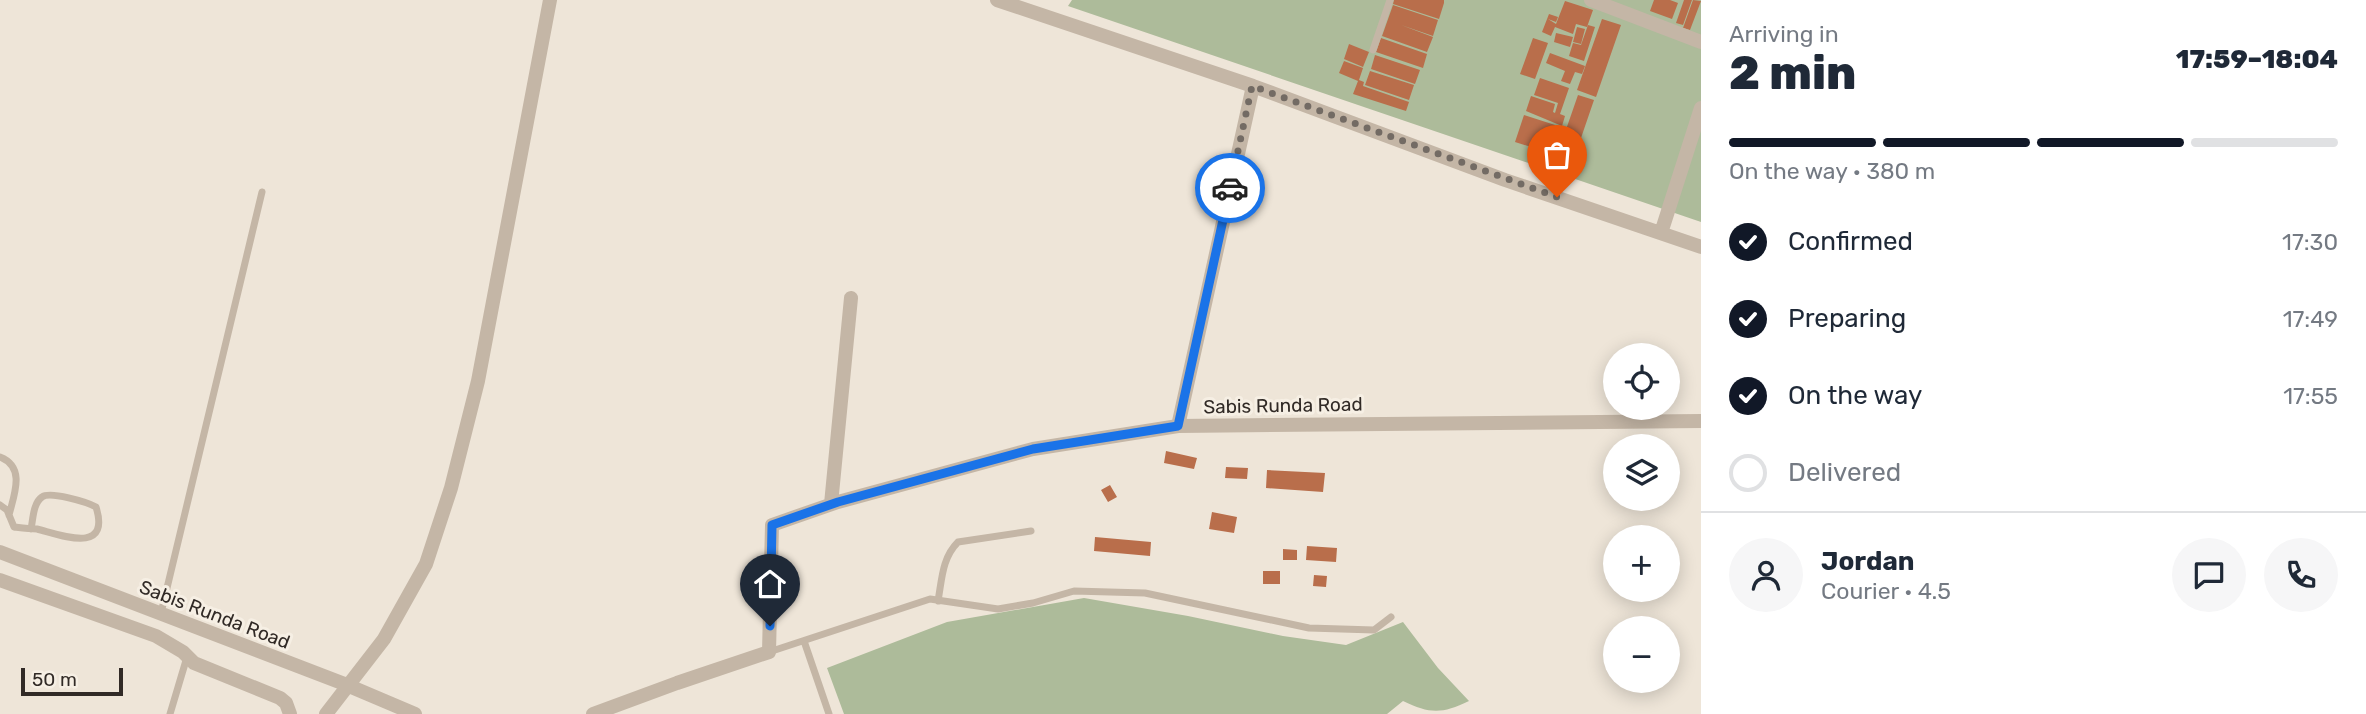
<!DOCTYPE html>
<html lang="en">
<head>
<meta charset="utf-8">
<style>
  body { margin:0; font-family:Rubik,sans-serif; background:#f6f6f7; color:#1f2937; height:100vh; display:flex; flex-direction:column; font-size:26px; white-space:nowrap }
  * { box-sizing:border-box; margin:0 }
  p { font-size:23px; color:#747a83 }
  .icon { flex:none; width:38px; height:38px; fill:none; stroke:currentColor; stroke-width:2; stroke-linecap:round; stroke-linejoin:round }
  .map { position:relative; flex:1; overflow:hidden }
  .panel { display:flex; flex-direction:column; background:#fff; width:665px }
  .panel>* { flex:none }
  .controls { position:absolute; left:1603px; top:343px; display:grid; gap:14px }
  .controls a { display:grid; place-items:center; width:77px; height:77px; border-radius:50%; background:#fff; box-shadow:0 4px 18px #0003; font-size:35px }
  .scale { position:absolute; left:21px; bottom:18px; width:102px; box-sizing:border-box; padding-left:7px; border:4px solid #312a26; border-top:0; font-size:19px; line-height:24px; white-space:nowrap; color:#312a26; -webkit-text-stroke:5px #f6efe4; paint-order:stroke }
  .pin { position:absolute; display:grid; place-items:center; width:60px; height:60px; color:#fff; margin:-72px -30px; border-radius:50% 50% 50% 0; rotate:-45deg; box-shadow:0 0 7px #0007 }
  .pin .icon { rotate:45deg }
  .courier { position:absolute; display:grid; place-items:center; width:70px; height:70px; margin:-35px; border:5px solid #1a73e8; border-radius:50%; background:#fff; color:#222; box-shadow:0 2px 9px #0007 }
  .headline em { font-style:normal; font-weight:800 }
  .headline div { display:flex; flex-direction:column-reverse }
  .headline { display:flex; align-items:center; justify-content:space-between; height:119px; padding:0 28px }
  h1 { font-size:46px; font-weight:800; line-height:52px }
  .bar { display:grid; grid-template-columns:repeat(4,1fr); gap:10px 7px; align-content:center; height:84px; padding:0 28px }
  .bar i { height:9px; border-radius:5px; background:#e0e1e3 }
  .bar .on { background:#111827 }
  .bar p { grid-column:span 4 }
  .line { display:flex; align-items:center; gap:18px; padding:0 28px; border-top:2px solid #e0e1e3 }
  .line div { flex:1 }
  .round { display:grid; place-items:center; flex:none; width:74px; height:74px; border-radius:37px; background:#f6f6f7 }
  ol { padding:0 28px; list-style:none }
  li { display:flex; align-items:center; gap:21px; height:77px }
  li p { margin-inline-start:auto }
  li .icon { padding:7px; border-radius:50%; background:#111827; color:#fff; stroke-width:4 }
  li:last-child { color:#747a83 }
  li i { width:38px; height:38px; border:4px solid #e0e1e3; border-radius:50% }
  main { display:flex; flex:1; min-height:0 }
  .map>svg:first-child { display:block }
  .green { fill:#adbb9a }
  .building { fill:#b96e4b }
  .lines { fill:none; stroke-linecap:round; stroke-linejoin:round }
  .service { stroke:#c4b6a6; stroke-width:7 }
  .minor { stroke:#c4b6a6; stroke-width:14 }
  .done { stroke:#736b64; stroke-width:7; stroke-dasharray:0 12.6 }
  .route { stroke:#1a73e8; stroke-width:9 }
  .labels { text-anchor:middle; stroke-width:6; stroke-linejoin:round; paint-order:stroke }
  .street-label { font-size:19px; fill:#312a26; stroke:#f6efe4 }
</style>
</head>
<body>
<main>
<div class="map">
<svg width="1701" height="714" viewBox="0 0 1701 714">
  <rect width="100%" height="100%" fill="#eee5d8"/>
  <path class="green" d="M1072,0H1701V222L1068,6Z
    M1084,598L1188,616L1283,636L1346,645L1403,622L1438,668L1469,701C1442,714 1430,714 1403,701L1387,714H844L827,668L947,622Z"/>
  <path class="building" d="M1394,0H1444V3L1439,19L1393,4Z
    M1654,0H1670L1678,3L1672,19L1650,11Z
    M1684,0H1692L1683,25L1676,23Z
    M1693,0L1701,1L1690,30L1683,28Z
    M1565,1L1593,10L1587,27L1576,24L1573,34L1555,27L1551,36L1542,32L1549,14L1558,17L1556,22L1548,19L1556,24Z
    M1393,5L1438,20L1433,36L1401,25L1433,37L1427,52L1382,36Z
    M1602,19L1621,25L1596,97L1577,90Z
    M1588,25L1595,27L1584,61L1569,56L1573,43L1581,45Z
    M1577,27L1585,29L1581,44L1573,42Z
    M1556,33L1573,37L1570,47L1554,42Z
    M1381,38L1427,54L1423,68L1376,52Z
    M1533,38L1548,43L1535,79L1520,74Z
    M1349,44L1369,52L1363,67L1344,59Z
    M1550,53L1585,66L1582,74L1575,72L1570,84L1561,81L1565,71L1546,63Z
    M1375,55L1420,70L1415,84L1371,69Z
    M1344,61L1363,68L1359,80L1364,82L1363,86L1409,102L1406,111L1353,94L1358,81L1339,73Z
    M1370,71L1414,85L1409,100L1365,85Z
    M1540,78L1569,88L1560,114L1565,116L1562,126L1526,111L1531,96L1555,104L1553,112L1555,113L1558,103L1534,95Z
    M1578,95L1594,100L1569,173L1553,167Z
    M1524,115L1555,125L1554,130L1561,132L1557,146L1543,143L1541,150L1515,142Z
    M1166,451L1197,458L1194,469L1164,463Z
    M1226,467L1248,468L1247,479L1225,478Z
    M1267,470L1325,473L1323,492L1266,488Z
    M1110,485L1117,497L1108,502L1101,490Z
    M1212,512L1237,517L1234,533L1209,529Z
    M1095,537L1151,542L1150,556L1094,551Z
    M1307,546L1337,548L1336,562L1306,560Z
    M1283,549L1297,550V560H1283Z
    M1263,571H1280V584H1263Z
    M1314,575L1327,576L1326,587L1313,586Z"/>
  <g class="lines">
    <path class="service" d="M1373,50L1390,0
      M0,457C26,467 14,495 9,515
      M0,505L7,510L14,527C22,528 29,529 37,529C61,535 111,555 96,507C87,502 50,491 42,497C33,503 33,520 31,529
      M938,601C942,579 942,558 958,542L1031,531
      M161,613L262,192
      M804,641L829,714
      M769,652L930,599L998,609L1033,603L1074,591L1145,593L1309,628L1374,630L1391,617
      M170,714L187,657"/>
    <path class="minor" d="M997,0L1253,86L1505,180L1701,247
      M1591,0L1701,42
      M1661,233L1701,108
      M1178,426L1253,86
      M831,504L851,298
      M0,552L342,683L415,714
      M0,580L156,636L183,652L194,663L280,698L286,703L290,714
      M326,714L384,639L426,564L451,488L478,381L550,0
      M593,714L677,683L769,652L772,525L838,502L1033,449L1178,426L1701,421"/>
  </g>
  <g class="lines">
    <path class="done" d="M1230,188L1252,86L1557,197"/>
    <path class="route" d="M770,626L772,525L838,502L1033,449L1178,426L1230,188"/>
  </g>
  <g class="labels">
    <g class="street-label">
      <text transform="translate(1283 405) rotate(-1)" y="7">Sabis Runda Road</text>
      <text transform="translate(215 614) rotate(21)" y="7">Sabis Runda Road</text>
    </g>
  </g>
</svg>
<div class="controls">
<a><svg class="icon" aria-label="locate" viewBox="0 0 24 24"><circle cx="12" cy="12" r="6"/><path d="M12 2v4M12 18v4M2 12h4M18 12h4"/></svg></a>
<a><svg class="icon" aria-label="layers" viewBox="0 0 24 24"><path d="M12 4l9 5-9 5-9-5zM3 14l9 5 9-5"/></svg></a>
<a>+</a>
<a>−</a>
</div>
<div class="scale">50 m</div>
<div class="pin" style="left:1557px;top:197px;background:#ea580c"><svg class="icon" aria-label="bag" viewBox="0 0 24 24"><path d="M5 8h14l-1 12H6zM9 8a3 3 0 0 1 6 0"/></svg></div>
<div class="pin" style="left:770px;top:626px;background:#1f2937"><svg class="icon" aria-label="home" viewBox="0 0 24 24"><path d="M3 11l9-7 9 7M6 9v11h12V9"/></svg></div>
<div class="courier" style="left:1230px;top:188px"><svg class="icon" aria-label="car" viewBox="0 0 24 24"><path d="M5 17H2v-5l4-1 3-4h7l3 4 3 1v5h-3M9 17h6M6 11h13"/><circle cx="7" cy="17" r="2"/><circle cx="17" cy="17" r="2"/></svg></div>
</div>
<section class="panel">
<div class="headline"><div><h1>2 min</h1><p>Arriving in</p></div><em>17:59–18:04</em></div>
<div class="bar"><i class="on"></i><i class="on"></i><i class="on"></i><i></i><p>On the way · 380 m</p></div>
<ol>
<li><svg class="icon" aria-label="check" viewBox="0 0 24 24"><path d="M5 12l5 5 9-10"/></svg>Confirmed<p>17:30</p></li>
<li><svg class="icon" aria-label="check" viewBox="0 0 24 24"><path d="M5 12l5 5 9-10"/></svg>Preparing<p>17:49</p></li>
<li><svg class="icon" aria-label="check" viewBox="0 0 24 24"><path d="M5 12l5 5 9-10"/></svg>On the way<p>17:55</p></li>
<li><i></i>Delivered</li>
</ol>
<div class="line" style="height:126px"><a class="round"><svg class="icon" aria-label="person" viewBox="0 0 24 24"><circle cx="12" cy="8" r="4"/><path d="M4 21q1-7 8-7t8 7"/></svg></a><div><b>Jordan</b><p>Courier · 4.5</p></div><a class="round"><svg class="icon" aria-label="chat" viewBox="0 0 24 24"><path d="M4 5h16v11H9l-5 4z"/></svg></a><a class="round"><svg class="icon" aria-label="phone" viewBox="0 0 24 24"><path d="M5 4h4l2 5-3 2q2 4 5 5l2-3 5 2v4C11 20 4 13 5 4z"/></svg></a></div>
</section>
</main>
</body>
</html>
